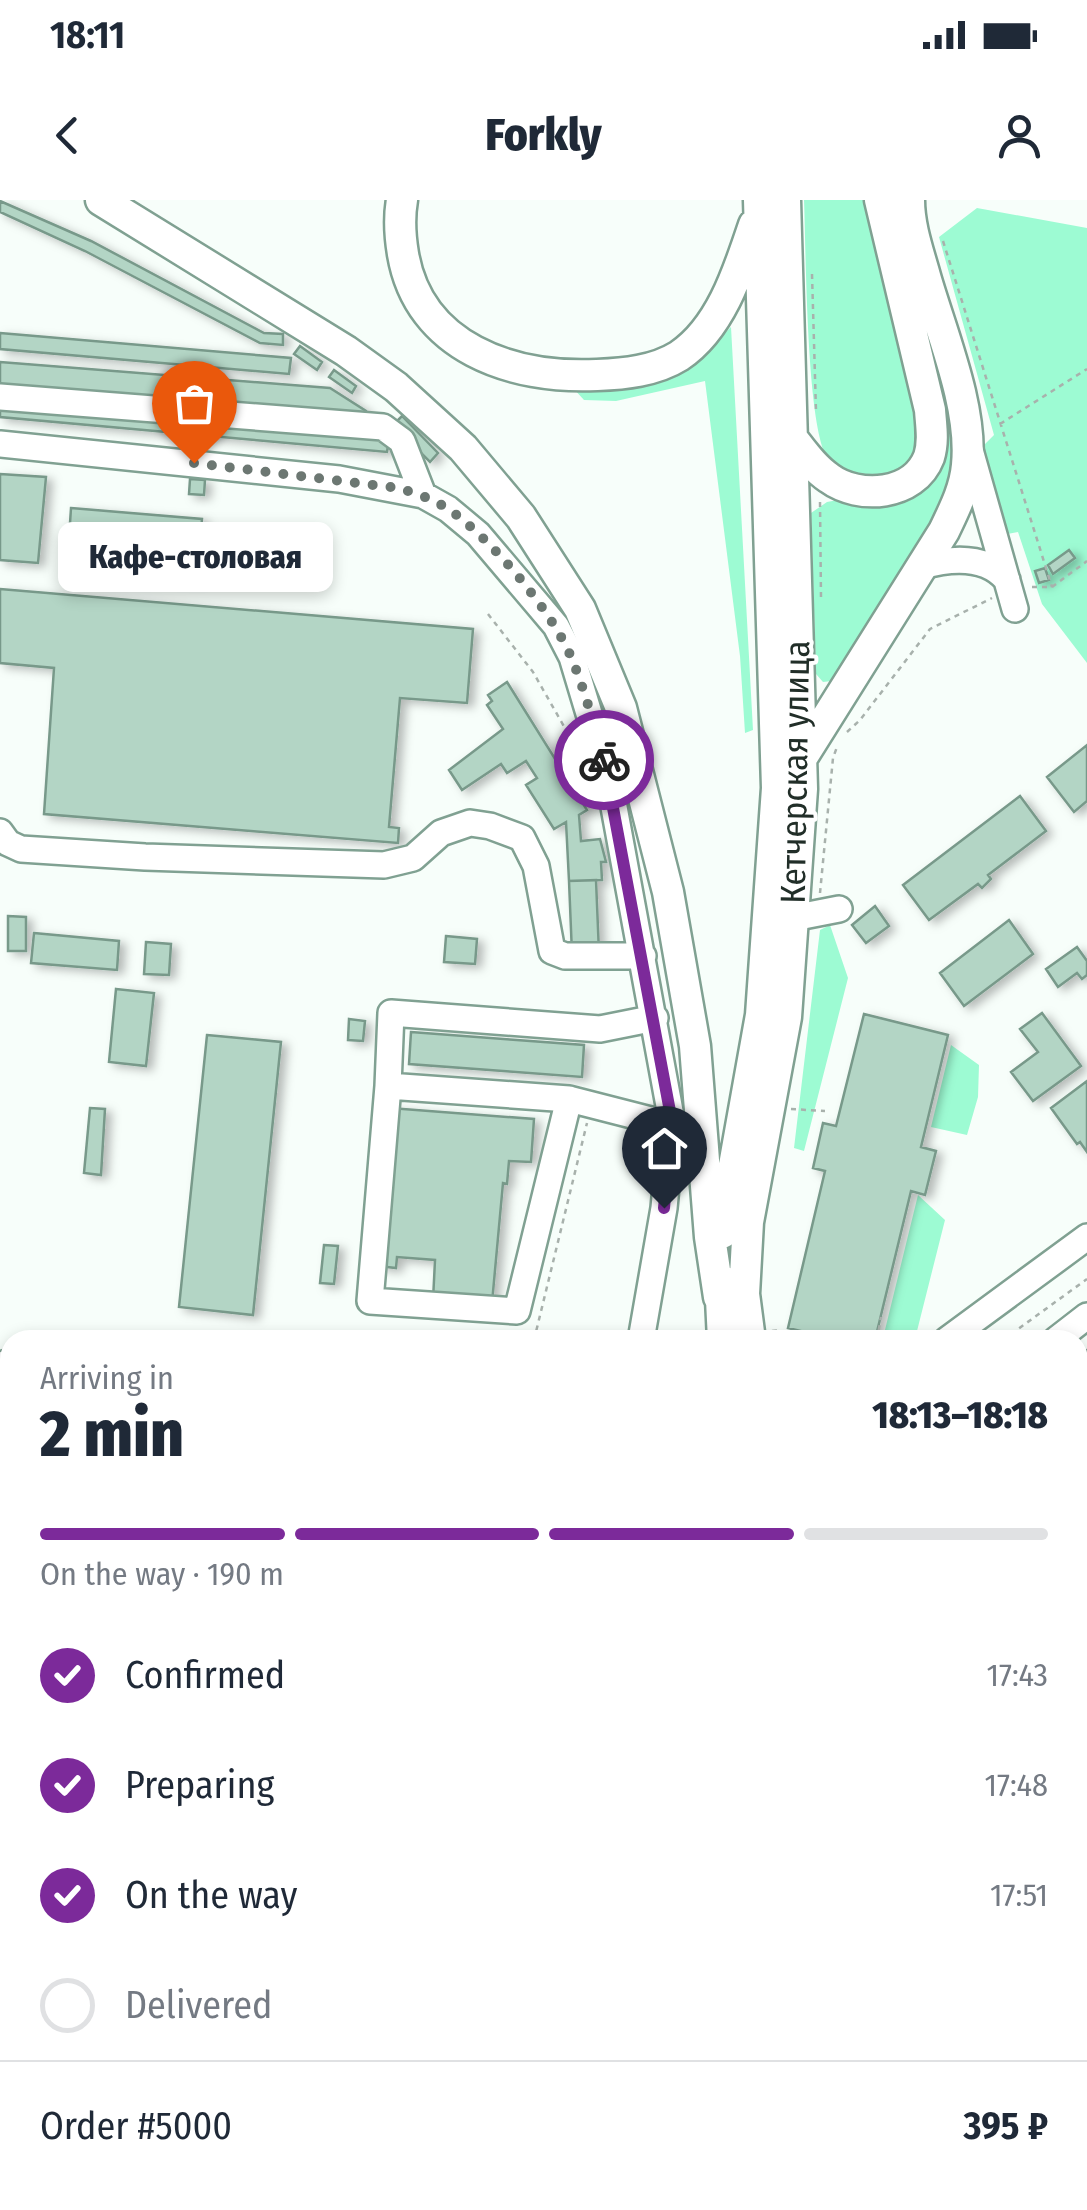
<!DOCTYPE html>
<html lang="en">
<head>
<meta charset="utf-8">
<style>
  body { margin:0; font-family:"Fira Sans Condensed",sans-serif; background:#f2f2f3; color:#1f2937; height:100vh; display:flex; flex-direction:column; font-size:38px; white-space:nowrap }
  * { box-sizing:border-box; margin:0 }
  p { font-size:32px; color:#747a83 }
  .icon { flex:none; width:55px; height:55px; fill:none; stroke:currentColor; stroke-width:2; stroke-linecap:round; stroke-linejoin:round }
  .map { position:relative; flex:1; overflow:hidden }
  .side { position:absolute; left:0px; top:1130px; width:1088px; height:880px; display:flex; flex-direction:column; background:#fff; border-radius:30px 30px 0 0; box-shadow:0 5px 15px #0003 }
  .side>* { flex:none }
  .pin { position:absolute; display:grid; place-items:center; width:85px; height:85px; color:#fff; margin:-102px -42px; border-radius:50% 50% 50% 0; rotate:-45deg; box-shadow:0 0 10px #0007 }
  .pin .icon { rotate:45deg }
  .courier { position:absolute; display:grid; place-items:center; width:100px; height:100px; margin:-50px; border:8px solid #7c2a9a; border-radius:50%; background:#fff; color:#222; box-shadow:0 2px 12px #0007 }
  .bubble { position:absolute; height:70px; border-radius:15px; background:#fff; box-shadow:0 5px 15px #0003; font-size:32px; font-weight:800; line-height:70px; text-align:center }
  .overview em { font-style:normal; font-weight:800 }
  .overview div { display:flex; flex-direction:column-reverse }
  .overview { display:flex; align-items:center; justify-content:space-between; height:170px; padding:0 40px }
  h1 { font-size:65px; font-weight:800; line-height:75px }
  .bar { display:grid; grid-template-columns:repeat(4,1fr); gap:15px 10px; align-content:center; height:120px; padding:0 40px }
  .bar i { height:12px; border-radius:8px; background:#e0e1e3 }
  .bar .selected { background:#7c2a9a }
  .bar p { grid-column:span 4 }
  .line { display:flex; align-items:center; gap:25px; padding:0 40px; border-top:2px solid #e0e1e3 }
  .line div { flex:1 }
  ol { padding:0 40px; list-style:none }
  li { display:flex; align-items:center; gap:30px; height:110px }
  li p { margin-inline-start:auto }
  li .icon { padding:10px; border-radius:50%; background:#7c2a9a; color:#fff; stroke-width:4 }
  li:last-child { color:#747a83 }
  li i { width:55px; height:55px; border:5px solid #e0e1e3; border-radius:50% }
  .status { display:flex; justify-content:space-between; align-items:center; height:70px; padding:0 50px; background:#fff; direction:ltr }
  .status svg { height:28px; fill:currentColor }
  header { display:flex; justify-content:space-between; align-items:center; height:130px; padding:0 40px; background:#fff; font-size:45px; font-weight:800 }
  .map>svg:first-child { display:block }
  .green { fill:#9dfbd3 }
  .building { fill:#b3d5c5; stroke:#78998a; stroke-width:2.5; filter:url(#shadow) }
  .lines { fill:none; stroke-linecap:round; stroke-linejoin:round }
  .minor-casing { stroke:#80a192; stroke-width:30 }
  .major-casing { stroke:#80a192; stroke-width:35 }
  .path { stroke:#a8b1ac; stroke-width:2.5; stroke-dasharray:5 5; stroke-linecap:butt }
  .minor { stroke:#fff; stroke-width:25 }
  .major { stroke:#fff; stroke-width:30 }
  .rail-casing { stroke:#7f8984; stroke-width:9 }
  .rail { stroke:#fff; stroke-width:5; stroke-dasharray:15; stroke-linecap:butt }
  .done { stroke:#6c7772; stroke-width:10; stroke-dasharray:0 18 }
  .route { stroke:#7c2a9a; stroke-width:12 }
  .labels { text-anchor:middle; stroke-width:8; stroke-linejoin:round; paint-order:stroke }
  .street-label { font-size:35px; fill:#212e28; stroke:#fff }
</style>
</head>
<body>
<div class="status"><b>18:11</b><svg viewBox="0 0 49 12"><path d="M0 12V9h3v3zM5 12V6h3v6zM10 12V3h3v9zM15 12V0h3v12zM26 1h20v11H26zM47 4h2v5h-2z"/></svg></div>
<header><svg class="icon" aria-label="back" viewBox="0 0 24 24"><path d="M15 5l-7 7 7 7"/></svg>Forkly<svg class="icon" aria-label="person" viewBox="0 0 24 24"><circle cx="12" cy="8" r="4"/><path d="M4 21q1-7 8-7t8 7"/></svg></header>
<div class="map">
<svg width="1087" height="2010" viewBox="0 0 1087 2010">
  <defs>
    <filter id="shadow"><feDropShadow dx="6" dy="3.5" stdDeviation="5" flood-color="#0004"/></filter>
  </defs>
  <rect width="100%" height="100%" fill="#f7fefa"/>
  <path class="green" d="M804,0H870L919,213L917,252L906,265L876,280C859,275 839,274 828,259C806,229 806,47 804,0Z
    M888,0L954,212L952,294L832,481L823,482L816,474L811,313L827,302L926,284Z
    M977,8L1087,28V463L1042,404L1018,332L1002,335L979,250L994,235L939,37Z
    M731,127L753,530L745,533L740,456L705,181L616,201L584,200L573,188L704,153Z
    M830,725L848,778L804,951L794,948L820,730Z
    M951,845L979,865L978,897L967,935L931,927Z
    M918,995L945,1020L917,1131L883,1138Z
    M1087,1217V1404L1078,1400V1221Z
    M1078,1747L1087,1756V1854L1078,1846Z
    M147,2000H407L406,2010H150Z
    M478,2000H674V2010H477Z
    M774,2000H833L832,2010H773Z
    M850,2000H929L928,2010H850Z"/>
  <path class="building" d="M0,1L91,41L264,133L283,134V145L260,143L85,51L0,12Z
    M0,133L291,158L289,174L0,149Z
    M300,146L322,162L317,170L294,154Z
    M0,162L330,188L366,211L365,221L0,192Z
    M334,170L356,186L352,193L329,177Z
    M0,204L389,239L387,252L0,217Z
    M402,216L438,253L430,262L393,225Z
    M0,274L46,277L38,363L0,360Z
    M190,279L205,280L204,295L189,294Z
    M71,308L202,319L197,379L67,368Z
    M1069,350L1075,358L1053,374L1048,365Z
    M1045,368L1049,380L1039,383L1035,371Z
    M0,389L473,429L467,503L400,498L389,627L399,628L398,643L44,614L54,468L0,463Z
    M507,482L587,610L579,615L581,641L600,639L606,662H601L602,680L569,681L566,622L554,629L526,585L537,578L526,561L507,573L501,564L462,590L449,570L503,529L487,505L492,501L488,495Z
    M1087,545V601L1074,612L1047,577Z
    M1020,596L1046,631L988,675L991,679L982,688L978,684L929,720L903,685Z
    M596,680L599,753L572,754L569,681Z
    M875,706L889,726L866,743L852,725Z
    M8,716L26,717V751H8Z
    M1009,720L1033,754L964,806L940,773Z
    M34,733L119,741L117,770L31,763Z
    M446,736L477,739L475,764L444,762Z
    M146,742L171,744L169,775L144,774Z
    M1077,747L1087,761V775L1082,779L1077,773L1058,787L1046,769Z
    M116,789L154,793L146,866L109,862Z
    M1042,813L1081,866L1033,901L1011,872L1038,852L1020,829Z
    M864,814L948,835L921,947L936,951L925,995L911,991L875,1140H838L788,1128L825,971L813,968L823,923L836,926Z
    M349,819L365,821L363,841L348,840Z
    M411,832L584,845L582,877L409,864Z
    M207,835L281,842L253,1115L179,1107Z
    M1087,881V952L1080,942L1077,944L1051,908Z
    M90,908L105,909L101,975L84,973Z
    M390,908L534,919L531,962L509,961L507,984L503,983L492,1103L433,1100L435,1060L397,1057L396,1068L378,1066Z
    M324,1045L338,1046L334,1084L320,1083Z
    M1087,1150V1188L1078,1175V1157Z
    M10,1212V1283L0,1249V1215Z
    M1078,1630L1087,1638V1681L1078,1673Z
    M0,1802L10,1827V1876L4,1878L0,1865Z
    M10,1888V1908L0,1911V1891Z
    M1078,1925H1087V2010H982V2000H1078Z
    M714,2000H744L743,2010H713Z
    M42,2002L44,2010H16V2009Z"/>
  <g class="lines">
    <g class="minor-casing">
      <path id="minor" d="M0,197L383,227L402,241L423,295
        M0,244L339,279L423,295L448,309L478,334L556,426L572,457L609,580L672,922L664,1008L641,1140
        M970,250L1015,409
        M922,366C951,358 986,355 1007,380
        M0,632L8,643L21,649L145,657L384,665L413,658L441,633L470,623L490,626L522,638L536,666L552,751L565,756H643
        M793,718L839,709
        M388,886L391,813L600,829L655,818
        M569,899L517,1111L370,1101L388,886L569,899L651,920L672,922
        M947,1140L1087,1037
        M1056,1140L1087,1116
        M4,1164L10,1162
        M0,1333H10
        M0,1391L10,1425
        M1078,1461L1087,1465
        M1078,1720L1087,1728
        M1078,1913L1087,1914
        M680,2010L681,2000
        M965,2010L966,2000"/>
    </g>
    <g class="major-casing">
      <path id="major" d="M101,0L346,151L396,187L463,248L521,317L580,409L621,508L668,692L695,846L710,1037L719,1097
        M402,0C399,17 400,36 403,54C419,148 512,179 597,175C624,174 655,171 679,156C721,128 739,70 754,25
        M792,238C803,252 814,268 829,278C859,300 914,296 929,257C934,241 931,225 930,210L880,0
        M801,559L944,331C954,310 965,289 967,265C973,207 941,132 925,76C918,51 909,26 909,0
        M722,1033L761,815L777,588L759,0
        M720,1079L723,1140
        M750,1140L744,1094L748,1022L786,817L802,589L785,0
        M430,2010L432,2000"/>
    </g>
    <path class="path" d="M943,41L1052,387
      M812,74L816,211
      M1000,224L1087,169
      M820,302L821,399
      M1032,387H1052L1087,361
      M488,414L533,472L578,551
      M847,532L860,520L930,429L992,398
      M820,693L833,558L837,547
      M791,909L825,911
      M772,1131L781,1130
      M773,1137L787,1136
      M534,1140L587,923
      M877,1140L881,1117
      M1003,1140L1087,1079
      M1078,1211L1087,1210
      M1078,1489L1087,1493
      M0,1767L10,1798
      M0,1928L10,1927
      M171,2000L174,2010
      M192,2000V2010
      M301,2000L302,2010
      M247,2010L256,2000
      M456,2010L458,2000
      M544,2010L547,2000"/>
    <use href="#minor" class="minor"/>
    <use href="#major" class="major"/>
    <g class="rail-casing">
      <path id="rail" d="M0,1562L10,1597
        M0,1627L10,1662
        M0,1672L10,1706
        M0,1715L10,1749
        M83,2000L86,2010
        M108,2000L111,2010
        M127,2000L130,2010"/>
    </g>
    <use href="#rail" class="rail"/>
  </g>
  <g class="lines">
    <path class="done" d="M194,263L398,288C415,293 433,299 448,309C489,336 552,411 571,457C585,490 594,526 604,560"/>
    <path class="route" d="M604,560L672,922L664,1008"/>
  </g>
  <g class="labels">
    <g class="street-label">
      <text transform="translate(795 572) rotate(-89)" y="12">Кетчерская улица</text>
    </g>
  </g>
</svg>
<div class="pin" style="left:194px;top:263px;background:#ea580c"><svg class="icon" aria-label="bag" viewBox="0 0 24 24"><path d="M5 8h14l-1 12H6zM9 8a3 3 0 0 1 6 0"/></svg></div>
<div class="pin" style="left:664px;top:1008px;background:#1f2937"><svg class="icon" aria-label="home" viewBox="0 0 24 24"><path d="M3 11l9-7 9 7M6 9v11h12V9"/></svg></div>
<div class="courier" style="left:604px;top:560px"><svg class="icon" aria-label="bike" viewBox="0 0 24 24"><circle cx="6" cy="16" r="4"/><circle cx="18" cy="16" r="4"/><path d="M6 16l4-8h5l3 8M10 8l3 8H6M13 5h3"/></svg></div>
<div class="bubble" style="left:58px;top:322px;width:275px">Кафе-столовая</div>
<section class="side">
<div class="overview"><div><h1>2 min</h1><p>Arriving in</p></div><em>18:13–18:18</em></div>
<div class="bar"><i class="selected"></i><i class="selected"></i><i class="selected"></i><i></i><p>On the way · 190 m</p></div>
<ol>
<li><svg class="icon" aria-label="check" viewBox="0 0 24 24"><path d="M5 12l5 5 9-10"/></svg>Confirmed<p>17:43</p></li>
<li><svg class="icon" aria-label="check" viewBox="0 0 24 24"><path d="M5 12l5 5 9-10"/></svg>Preparing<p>17:48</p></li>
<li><svg class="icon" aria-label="check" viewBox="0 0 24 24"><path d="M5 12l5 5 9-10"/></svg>On the way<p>17:51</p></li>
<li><i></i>Delivered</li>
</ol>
<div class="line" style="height:130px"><div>Order #5000</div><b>395 ₽</b></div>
</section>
</div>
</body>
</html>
